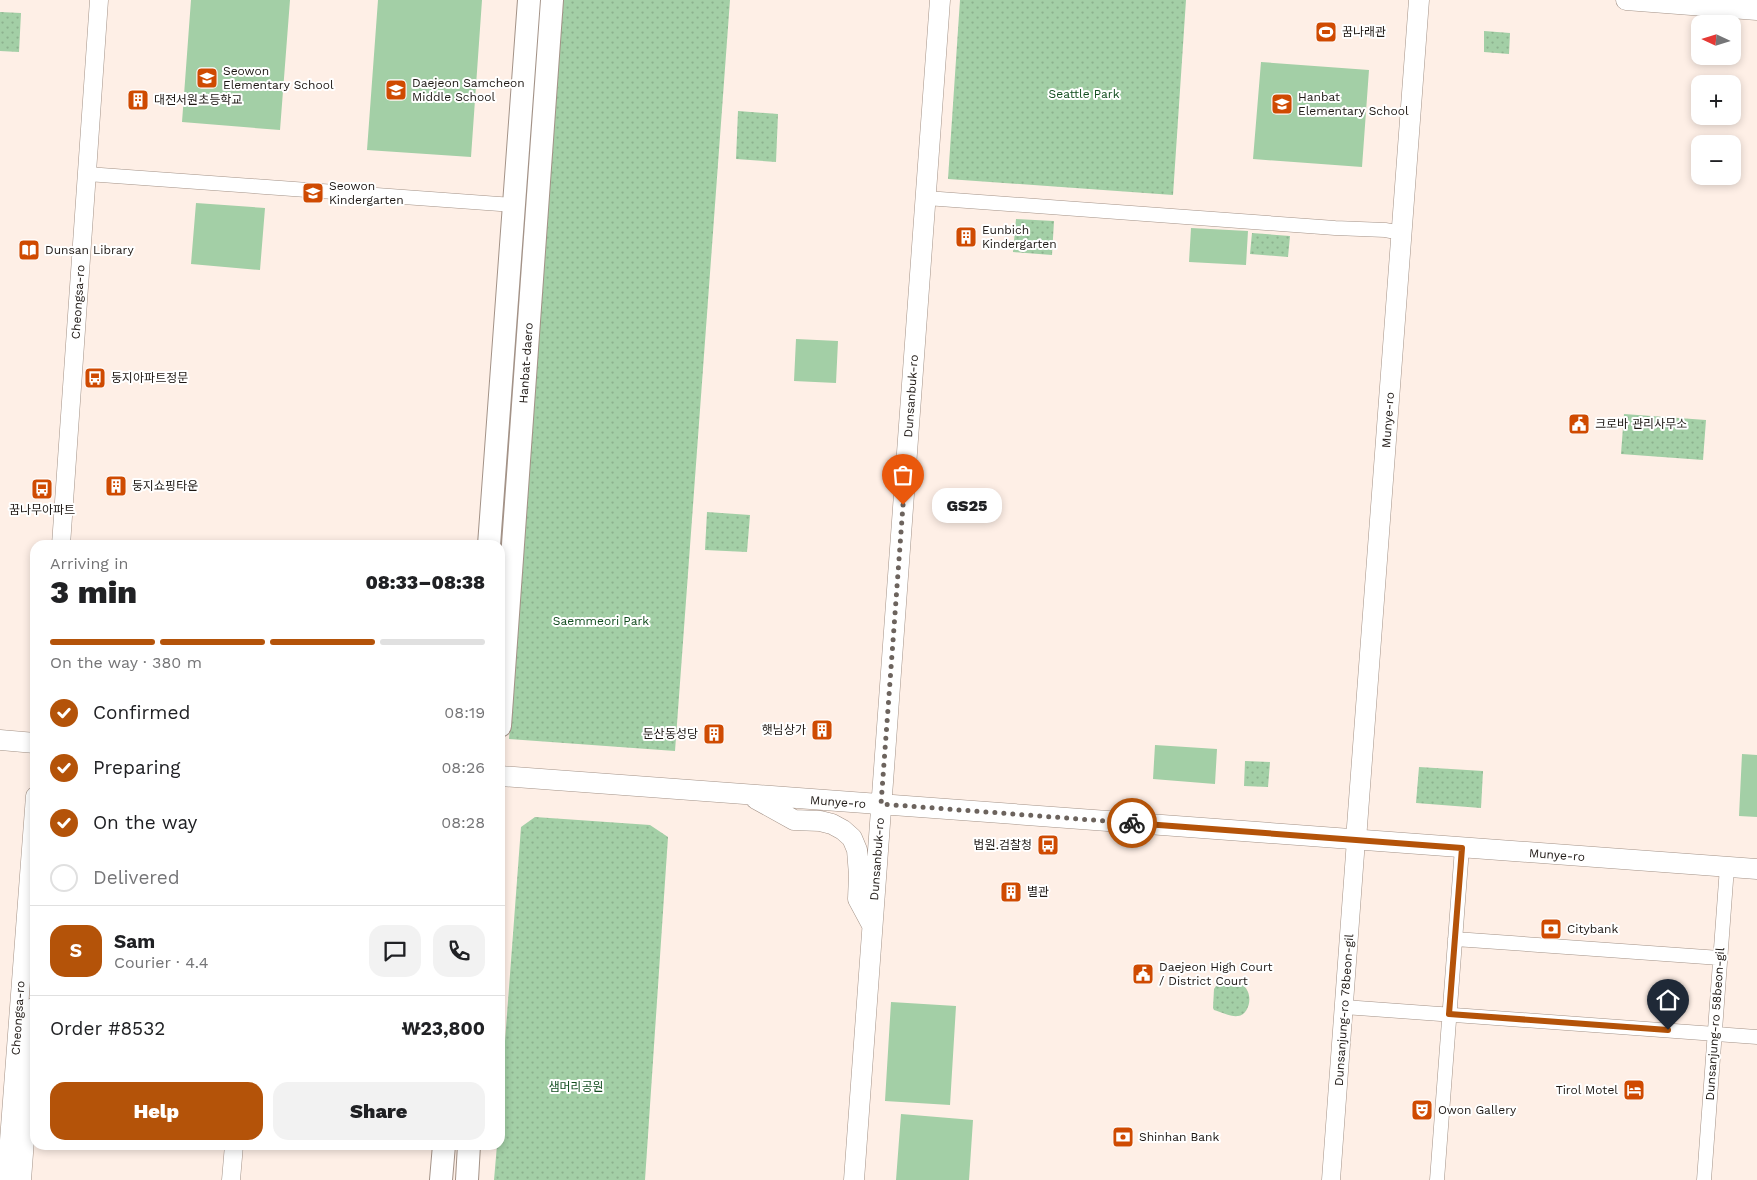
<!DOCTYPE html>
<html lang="en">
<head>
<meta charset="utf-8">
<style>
  body { margin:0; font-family:"Work Sans","Noto Sans KR",sans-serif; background:#f2f2f2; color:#202124; height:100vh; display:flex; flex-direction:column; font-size:19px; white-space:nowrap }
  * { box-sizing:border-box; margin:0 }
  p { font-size:16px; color:#757577 }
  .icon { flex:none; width:28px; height:28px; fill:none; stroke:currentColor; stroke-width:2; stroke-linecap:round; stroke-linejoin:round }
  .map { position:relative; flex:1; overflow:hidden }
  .sheet { position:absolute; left:30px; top:540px; width:475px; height:610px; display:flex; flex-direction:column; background:#fff; border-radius:15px; box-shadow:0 2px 8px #0003 }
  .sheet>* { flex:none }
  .needle { width:32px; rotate:274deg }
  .buttons { position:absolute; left:1691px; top:15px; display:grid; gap:10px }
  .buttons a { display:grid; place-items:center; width:50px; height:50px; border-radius:10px; background:#fff; box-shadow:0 2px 8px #0003; font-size:25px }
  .pin { position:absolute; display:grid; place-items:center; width:42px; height:42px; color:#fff; margin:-51px -21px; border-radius:50% 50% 50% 0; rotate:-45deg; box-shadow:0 0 5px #0007 }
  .pin .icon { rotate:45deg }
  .courier { position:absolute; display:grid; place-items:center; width:50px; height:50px; margin:-25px; border:4px solid #b45309; border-radius:50%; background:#fff; color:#222; box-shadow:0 1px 6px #0007 }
  .bubble { position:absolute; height:35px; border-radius:15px; background:#fff; box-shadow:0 2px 8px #0003; font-size:16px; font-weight:800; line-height:35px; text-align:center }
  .headline em { font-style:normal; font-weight:800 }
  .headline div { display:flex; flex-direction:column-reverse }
  .headline { display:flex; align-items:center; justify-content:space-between; height:85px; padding:0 20px }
  h1 { font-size:32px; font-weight:800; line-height:38px }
  .bar { display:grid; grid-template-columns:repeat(4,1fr); gap:8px 5px; align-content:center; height:60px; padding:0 20px }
  .bar i { height:6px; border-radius:4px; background:#e0e0e0 }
  .bar .on { background:#b45309 }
  .bar p { grid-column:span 4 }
  .line { display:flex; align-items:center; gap:12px; padding:0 20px; border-top:1px solid #e0e0e0 }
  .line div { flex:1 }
  .round { display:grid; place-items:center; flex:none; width:52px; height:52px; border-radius:15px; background:#f2f2f2 }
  ol { padding:0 20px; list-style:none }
  li { display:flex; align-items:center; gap:15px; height:55px }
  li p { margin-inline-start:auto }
  li .icon { padding:5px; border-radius:50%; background:#b45309; color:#fff; stroke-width:4 }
  li:last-child { color:#757577 }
  li i { width:28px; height:28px; border:2px solid #e0e0e0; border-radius:50% }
  .cta { display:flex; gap:10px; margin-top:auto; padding:10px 20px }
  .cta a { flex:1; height:58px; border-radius:15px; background:#b45309; color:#fff; font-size:20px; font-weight:800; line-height:58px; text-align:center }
  .cta a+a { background:#f2f2f2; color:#202124 }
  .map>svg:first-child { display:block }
  .green { fill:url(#green-dots) }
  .pitch { fill:#a3cfa6 }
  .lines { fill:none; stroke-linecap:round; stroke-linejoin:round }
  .minor-casing { stroke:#a39287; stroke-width:15 }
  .tertiary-casing { stroke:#a39287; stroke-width:19 }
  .secondary-casing { stroke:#a39287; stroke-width:21 }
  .primary-casing { stroke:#a39287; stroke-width:24 }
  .minor { stroke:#fff; stroke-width:14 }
  .tertiary { stroke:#fff; stroke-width:18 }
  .secondary { stroke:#fff; stroke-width:20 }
  .primary { stroke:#fff; stroke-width:22 }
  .done { stroke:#6c635d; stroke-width:5; stroke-dasharray:0 9 }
  .route { stroke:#b45309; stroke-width:6 }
  .labels { text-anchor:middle; stroke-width:4; stroke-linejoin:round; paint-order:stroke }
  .poi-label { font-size:12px; fill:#1d1713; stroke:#fff; text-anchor:start }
  .park-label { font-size:12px; fill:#124d1f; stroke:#fff }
  .street-label { font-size:12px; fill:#1d1713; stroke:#fff }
</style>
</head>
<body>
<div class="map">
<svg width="1757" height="1180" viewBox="0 0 1757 1180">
  <defs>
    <pattern id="green-dots" width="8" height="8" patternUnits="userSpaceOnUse" patternTransform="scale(1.25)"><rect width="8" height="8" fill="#a3cfa6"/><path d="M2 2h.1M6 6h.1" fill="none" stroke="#8cb18e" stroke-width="1.8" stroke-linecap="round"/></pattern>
  </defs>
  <rect width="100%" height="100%" fill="#feefe6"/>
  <path class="green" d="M563,0H730L675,751L509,739Z
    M960,0H1186L1173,195L948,179Z
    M0,12L21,13L19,52L0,51Z
    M1484,31L1510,33L1509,54L1484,52Z
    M738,111L778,114L776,162L736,159Z
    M1016,219L1054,221L1052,255L1013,252Z
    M1252,233L1290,236L1288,257L1250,254Z
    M1624,414L1706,420L1703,460L1621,454Z
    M707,512L750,515L747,552L705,550Z
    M1245,761L1270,762L1268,787L1244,786Z
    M1419,767L1483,771L1481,808L1416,803Z
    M535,817L650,825L668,837L645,1180H494L497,1145H500V1108L521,827Z
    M1236,983C1255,985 1252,1014 1238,1016C1231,1017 1221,1012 1214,1010L1213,1008L1214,989L1216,986Z"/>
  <path class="pitch" d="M191,0H290L280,130L182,122Z
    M378,0H482L471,157L367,150Z
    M1261,62L1369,70L1362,167L1253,159Z
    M196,203L265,208L260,270L191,264Z
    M1191,228L1248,231L1246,265L1189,262Z
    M796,339L838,341L836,383L794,381Z
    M1155,745L1217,749L1215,784L1153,779Z
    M1742,754L1757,755V817L1739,816Z
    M891,1002L956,1006L950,1105L885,1101Z
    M901,1114L973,1120L969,1180H896Z"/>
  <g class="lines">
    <g class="minor-casing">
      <path id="minor" d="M87,174L514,205
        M926,198L1335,228L1385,230L1402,233
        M1455,939L1720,958
        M1344,1007L1757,1037
        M1437,1180L1462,848
        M1704,1180L1727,867"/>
    </g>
    <g class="tertiary-casing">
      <path id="tertiary" d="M61,545L99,0
        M6,1180L35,796
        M22,1180L35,1006
        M231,1180L234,1145
        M1331,1180L1356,840"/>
    </g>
    <g class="secondary-casing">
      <path id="secondary" d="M1626,0L1757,10
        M0,740L35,743
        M500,776L1757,869
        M756,799L794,820L820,821L832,824L843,830L852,838L857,850L859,875L858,899L872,925
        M1356,840L1419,0
        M854,1180L940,0"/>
    </g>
    <g class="primary-casing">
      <path id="primary" d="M489,545L529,0
        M500,726L552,0
        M441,1180L444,1145
        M467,1180L469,1145"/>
    </g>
    <use href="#minor" class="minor"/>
    <use href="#tertiary" class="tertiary"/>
    <use href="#secondary" class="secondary"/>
    <use href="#primary" class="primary"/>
  </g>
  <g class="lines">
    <path class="done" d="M903,505L881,804L1132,823"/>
    <path class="route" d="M1132,823L1462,848L1449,1014L1668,1030"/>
  </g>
  <defs>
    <g id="stadium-square" transform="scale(1.125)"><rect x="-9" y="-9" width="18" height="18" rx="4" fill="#cf4a01" stroke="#fff"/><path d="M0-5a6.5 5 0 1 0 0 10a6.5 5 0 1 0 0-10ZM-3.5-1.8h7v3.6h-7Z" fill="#fff"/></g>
    <g id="school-square" transform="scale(1.125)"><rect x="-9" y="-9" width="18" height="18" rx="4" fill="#cf4a01" stroke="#fff"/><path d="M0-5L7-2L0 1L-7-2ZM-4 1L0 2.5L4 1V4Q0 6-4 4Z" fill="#fff"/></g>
    <g id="building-square" transform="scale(1.125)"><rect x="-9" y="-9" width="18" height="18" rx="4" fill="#cf4a01" stroke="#fff"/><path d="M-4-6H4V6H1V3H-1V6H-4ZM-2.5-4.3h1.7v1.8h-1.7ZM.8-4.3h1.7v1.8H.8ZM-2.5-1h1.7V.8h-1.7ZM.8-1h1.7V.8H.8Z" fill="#fff"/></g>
    <g id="library-square" transform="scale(1.125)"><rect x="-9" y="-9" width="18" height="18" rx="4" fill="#cf4a01" stroke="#fff"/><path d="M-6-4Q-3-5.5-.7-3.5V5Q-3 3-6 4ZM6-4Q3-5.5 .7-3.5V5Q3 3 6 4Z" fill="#fff"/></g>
    <g id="bus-square" transform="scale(1.125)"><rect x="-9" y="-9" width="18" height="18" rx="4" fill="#cf4a01" stroke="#fff"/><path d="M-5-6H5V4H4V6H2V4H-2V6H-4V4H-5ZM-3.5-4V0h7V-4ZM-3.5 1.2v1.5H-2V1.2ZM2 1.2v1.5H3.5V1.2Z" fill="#fff"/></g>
    <g id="civic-square" transform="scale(1.125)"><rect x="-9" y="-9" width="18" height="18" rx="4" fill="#cf4a01" stroke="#fff"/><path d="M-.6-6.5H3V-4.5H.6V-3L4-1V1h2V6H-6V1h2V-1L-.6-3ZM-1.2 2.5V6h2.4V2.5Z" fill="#fff"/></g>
    <g id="bank-square" transform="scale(1.125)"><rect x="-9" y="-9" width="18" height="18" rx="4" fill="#cf4a01" stroke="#fff"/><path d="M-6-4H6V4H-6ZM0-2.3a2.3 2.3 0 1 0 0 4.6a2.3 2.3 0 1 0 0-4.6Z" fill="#fff"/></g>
    <g id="hotel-square" transform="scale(1.125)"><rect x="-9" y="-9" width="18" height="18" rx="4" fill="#cf4a01" stroke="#fff"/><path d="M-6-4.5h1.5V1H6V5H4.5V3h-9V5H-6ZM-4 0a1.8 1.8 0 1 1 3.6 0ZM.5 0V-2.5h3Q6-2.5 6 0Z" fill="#fff"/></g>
    <g id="theatre-square" transform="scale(1.125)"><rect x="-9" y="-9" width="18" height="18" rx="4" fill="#cf4a01" stroke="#fff"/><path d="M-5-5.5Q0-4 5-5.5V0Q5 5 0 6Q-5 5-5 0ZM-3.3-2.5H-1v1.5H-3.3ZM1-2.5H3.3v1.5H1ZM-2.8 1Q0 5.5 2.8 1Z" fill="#fff"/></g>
  </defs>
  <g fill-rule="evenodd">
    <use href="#stadium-square" x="1326" y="32"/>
    <use href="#school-square" x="207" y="78"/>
    <use href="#school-square" x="396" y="90"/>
    <use href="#building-square" x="138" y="100"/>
    <use href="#school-square" x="1282" y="104"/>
    <use href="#school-square" x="313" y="193"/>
    <use href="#building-square" x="966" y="237"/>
    <use href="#library-square" x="29" y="250"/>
    <use href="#bus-square" x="95" y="378"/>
    <use href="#civic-square" x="1579" y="424"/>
    <use href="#building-square" x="116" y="486"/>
    <use href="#bus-square" x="42" y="489"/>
    <use href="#building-square" x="822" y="730"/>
    <use href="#building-square" x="714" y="734"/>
    <use href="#bus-square" x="1048" y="845"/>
    <use href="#building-square" x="1011" y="892"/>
    <use href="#bank-square" x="1551" y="929"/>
    <use href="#civic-square" x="1143" y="974"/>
    <use href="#hotel-square" x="1634" y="1090"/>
    <use href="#theatre-square" x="1422" y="1110"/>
    <use href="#bank-square" x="1123" y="1137"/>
  </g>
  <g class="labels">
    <g class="poi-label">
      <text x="1342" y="36">꿈나래관</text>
      <text x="223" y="75">Seowon<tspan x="223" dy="14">Elementary School</tspan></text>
      <text x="412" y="87">Daejeon Samcheon<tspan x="412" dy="14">Middle School</tspan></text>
      <text x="1298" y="101">Hanbat<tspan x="1298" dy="14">Elementary School</tspan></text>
      <text x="154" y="104">대전서원초등학교</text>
      <text x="329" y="190">Seowon<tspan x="329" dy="14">Kindergarten</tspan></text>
      <text x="982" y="234">Eunbich<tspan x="982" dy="14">Kindergarten</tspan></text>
      <text x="45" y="254">Dunsan Library</text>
      <text x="111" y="382">둥지아파트정문</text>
      <text x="1595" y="428">크로바 관리사무소</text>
      <text x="132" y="490">둥지쇼핑타운</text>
      <text x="42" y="514" text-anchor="middle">꿈나무아파트</text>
      <text x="806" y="734" text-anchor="end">햇님상가</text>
      <text x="698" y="738" text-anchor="end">둔산동성당</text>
      <text x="1032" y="849" text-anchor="end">법원.검찰청</text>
      <text x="1027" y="896">별관</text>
      <text x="1567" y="933">Citybank</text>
      <text x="1159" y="971">Daejeon High Court<tspan x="1159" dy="14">/ District Court</tspan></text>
      <text x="1618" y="1094" text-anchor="end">Tirol Motel</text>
      <text x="1438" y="1114">Owon Gallery</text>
      <text x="1139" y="1141">Shinhan Bank</text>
    </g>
    <g class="park-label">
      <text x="1084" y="98">Seattle Park</text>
      <text x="601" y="625">Saemmeori Park</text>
      <text x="576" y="1091">샘머리공원</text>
    </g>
    <g class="street-label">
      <text transform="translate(78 302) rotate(-86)" y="4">Cheongsa-ro</text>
      <text transform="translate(526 363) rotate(-86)" y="4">Hanbat-daero</text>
      <text transform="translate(911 396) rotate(-86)" y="4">Dunsanbuk-ro</text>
      <text transform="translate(1388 420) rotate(-86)" y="4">Munye-ro</text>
      <text transform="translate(838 802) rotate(4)" y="4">Munye-ro</text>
      <text transform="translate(1557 855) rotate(4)" y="4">Munye-ro</text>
      <text transform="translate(877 859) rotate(-86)" y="4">Dunsanbuk-ro</text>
      <text transform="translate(1344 1010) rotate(-86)" y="4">Dunsanjung-ro 78beon-gil</text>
      <text transform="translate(18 1018) rotate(-86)" y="4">Cheongsa-ro</text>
      <text transform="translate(1715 1024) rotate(-86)" y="4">Dunsanjung-ro 58beon-gil</text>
    </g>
  </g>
</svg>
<div class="buttons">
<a><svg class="needle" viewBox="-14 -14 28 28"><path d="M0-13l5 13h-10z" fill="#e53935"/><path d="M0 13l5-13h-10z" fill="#757577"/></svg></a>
<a>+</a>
<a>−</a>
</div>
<div class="pin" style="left:903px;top:505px;background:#ea580c"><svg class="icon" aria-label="bag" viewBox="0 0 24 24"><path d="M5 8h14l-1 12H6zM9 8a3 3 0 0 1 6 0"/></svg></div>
<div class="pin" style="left:1668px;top:1030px;background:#1f2937"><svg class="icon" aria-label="home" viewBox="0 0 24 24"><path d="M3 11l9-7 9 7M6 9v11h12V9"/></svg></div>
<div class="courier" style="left:1132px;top:823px"><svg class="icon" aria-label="bike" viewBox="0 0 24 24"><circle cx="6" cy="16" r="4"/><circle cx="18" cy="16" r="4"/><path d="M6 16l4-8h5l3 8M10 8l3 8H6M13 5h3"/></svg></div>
<div class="bubble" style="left:932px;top:488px;width:70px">GS25</div>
<section class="sheet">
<div class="headline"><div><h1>3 min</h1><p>Arriving in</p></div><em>08:33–08:38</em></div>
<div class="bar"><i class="on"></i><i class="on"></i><i class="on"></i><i></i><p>On the way · 380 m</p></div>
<ol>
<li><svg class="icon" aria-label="check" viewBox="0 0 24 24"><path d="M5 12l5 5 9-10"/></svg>Confirmed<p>08:19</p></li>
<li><svg class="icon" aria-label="check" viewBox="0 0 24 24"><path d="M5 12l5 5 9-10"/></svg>Preparing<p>08:26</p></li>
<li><svg class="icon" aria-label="check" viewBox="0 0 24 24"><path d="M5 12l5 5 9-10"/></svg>On the way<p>08:28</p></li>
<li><i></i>Delivered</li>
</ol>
<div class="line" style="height:90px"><b class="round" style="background:#b45309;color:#fff">S</b><div><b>Sam</b><p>Courier · 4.4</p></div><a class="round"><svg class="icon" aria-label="chat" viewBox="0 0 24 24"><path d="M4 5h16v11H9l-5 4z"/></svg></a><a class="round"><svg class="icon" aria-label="phone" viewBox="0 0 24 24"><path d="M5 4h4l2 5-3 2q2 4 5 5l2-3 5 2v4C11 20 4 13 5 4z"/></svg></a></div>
<div class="line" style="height:65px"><div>Order #8532</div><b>₩23,800</b></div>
<div class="cta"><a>Help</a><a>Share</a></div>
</section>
</div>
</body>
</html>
